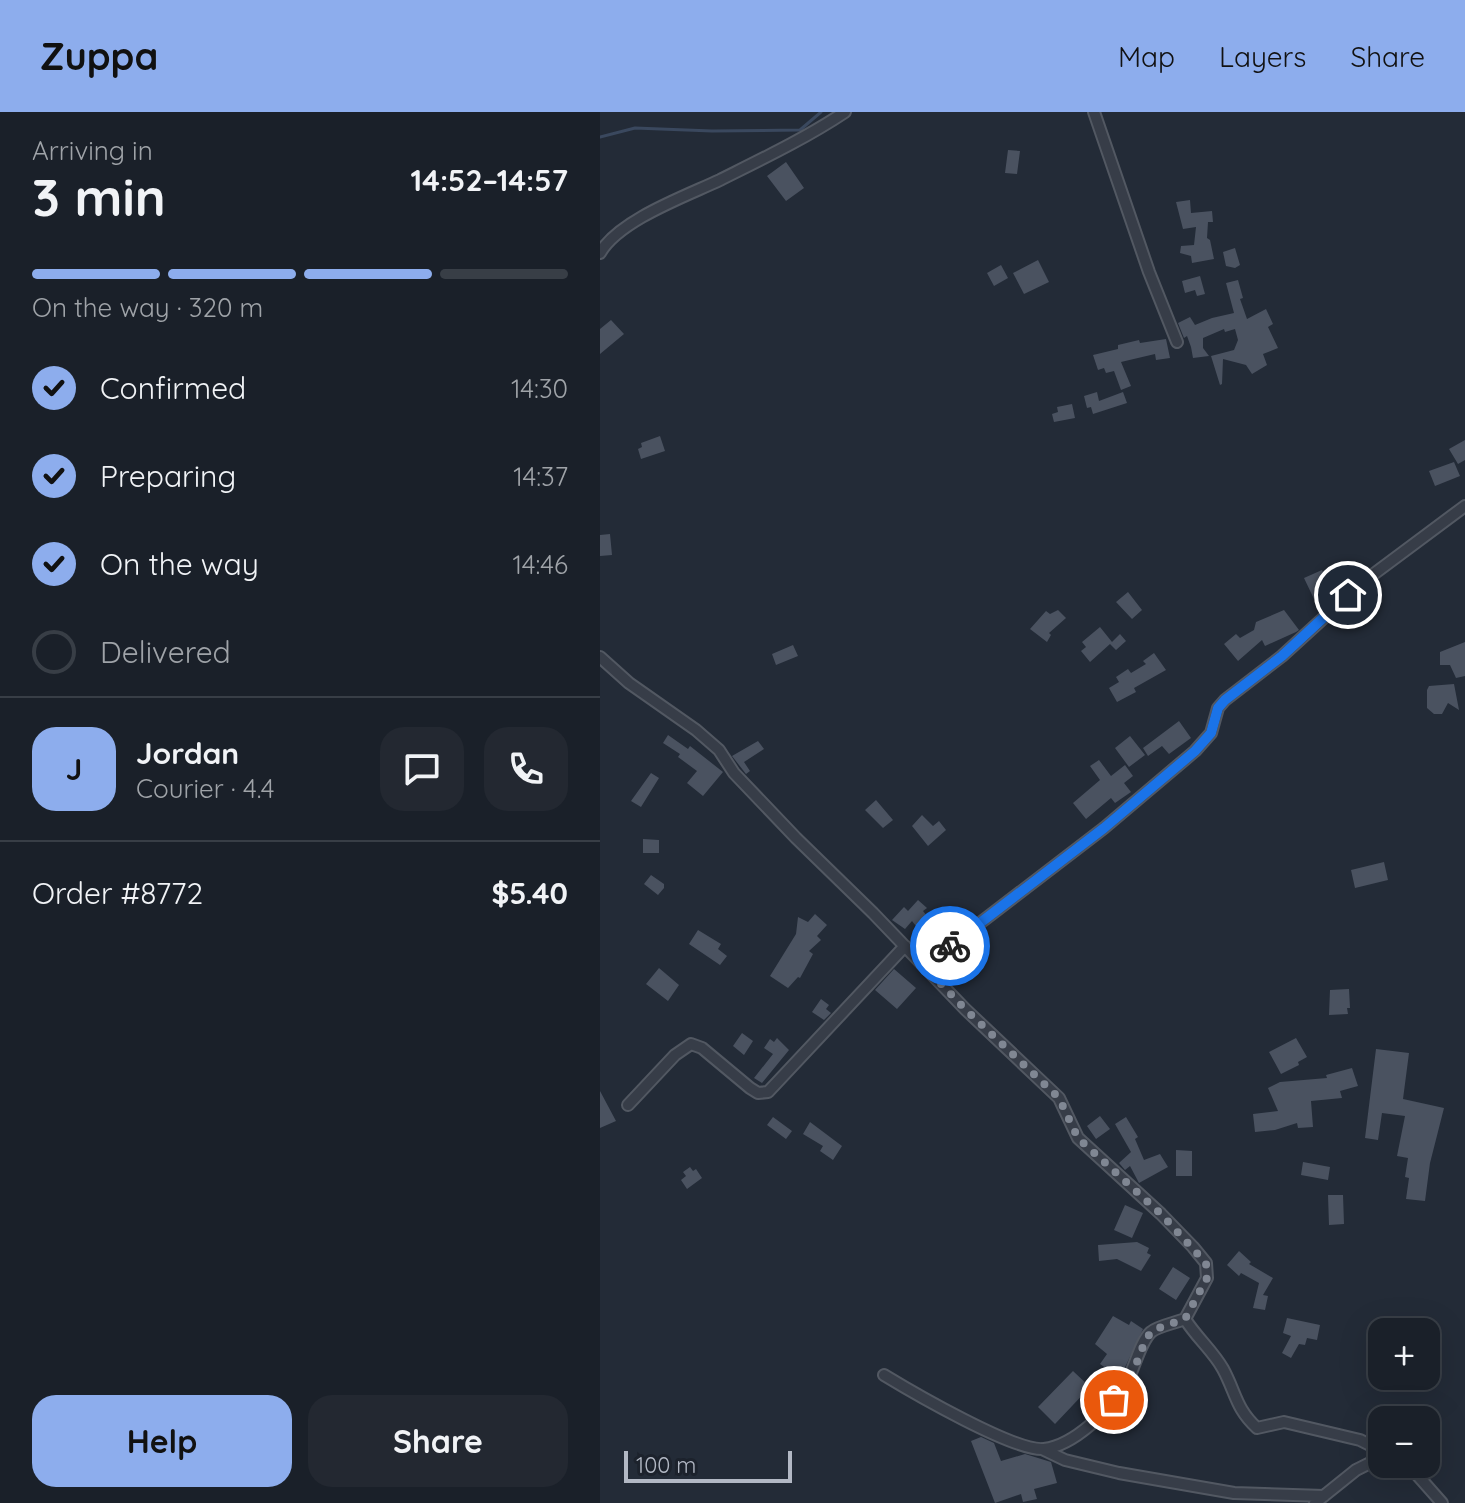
<!DOCTYPE html>
<html lang="en">
<head>
<meta charset="utf-8">
<style>
  body { margin:0; font-family:Quicksand,sans-serif; background:#232831; color:#f1f3f6; height:100vh; display:flex; flex-direction:column; font-size:30px; white-space:nowrap }
  * { box-sizing:border-box; margin:0 }
  p { font-size:26px; color:#9fa3a8 }
  .icon { flex:none; width:44px; height:44px; fill:none; stroke:currentColor; stroke-width:2; stroke-linecap:round; stroke-linejoin:round }
  .map { position:relative; flex:1; overflow:hidden }
  .sheet { display:flex; flex-direction:column; background:#1a2029; width:600px }
  .sheet>* { flex:none }
  .buttons { position:absolute; left:768px; top:1206px; display:grid; gap:16px }
  .buttons a { display:grid; place-items:center; width:72px; height:72px; border-radius:16px; background:#1a2029; box-shadow:0 8px 32px #0002,0 0 0 2px #383e46; font-size:40px }
  .scale { position:absolute; left:24px; bottom:20px; width:168px; box-sizing:border-box; padding-left:8px; border:4px solid #b2b8c4; border-top:0; font-size:22px; line-height:28px; white-space:nowrap; color:#b2b8c4; -webkit-text-stroke:6px #1c222c; paint-order:stroke }
  .pin { position:absolute; display:grid; place-items:center; width:68px; height:68px; color:#fff; margin:-34px; border:4px solid #fff; border-radius:50%; box-shadow:0 2px 8px #0007 }
  .courier { position:absolute; display:grid; place-items:center; width:80px; height:80px; margin:-40px; border:6px solid #1a73e8; border-radius:50%; background:#fff; color:#222; box-shadow:0 2px 10px #0007 }
  .summary em { font-style:normal; font-weight:700 }
  .summary div { display:flex; flex-direction:column-reverse }
  .summary { display:flex; align-items:center; justify-content:space-between; height:136px; padding:0 32px }
  h1 { font-size:52px; font-weight:700; line-height:60px }
  .bar { display:grid; grid-template-columns:repeat(4,1fr); gap:12px 8px; align-content:center; height:96px; padding:0 32px }
  .bar i { height:10px; border-radius:6px; background:#383e46 }
  .bar .active { background:#8daded }
  .bar p { grid-column:span 4 }
  .line { display:flex; align-items:center; gap:20px; padding:0 32px; border-top:2px solid #383e46 }
  .line div { flex:1 }
  .round { display:grid; place-items:center; flex:none; width:84px; height:84px; border-radius:24px; background:#232831 }
  ol { padding:0 32px; list-style:none }
  li { display:flex; align-items:center; gap:24px; height:88px }
  li p { margin-inline-start:auto }
  li .icon { padding:8px; border-radius:50%; background:#8daded; color:#111; stroke-width:4 }
  li:last-child { color:#9fa3a8 }
  li i { width:44px; height:44px; border:4px solid #383e46; border-radius:50% }
  .cta { display:flex; gap:16px; margin-top:auto; padding:16px 32px }
  .cta a { flex:1; height:92px; border-radius:24px; background:#8daded; color:#111; font-size:32px; font-weight:700; line-height:92px; text-align:center }
  .cta a+a { background:#232831; color:#f1f3f6 }
  header { display:flex; align-items:center; gap:48px; box-sizing:border-box; height:112px; padding:0 40px; background:#8daded; color:#111 }
  header strong { font-size:38px }
  nav { display:flex; gap:44px; margin-inline-start:auto; font-size:28px }
  main { display:flex; flex:1; min-height:0 }
  .map>svg:first-child { display:block }
  .lines { fill:none; stroke-linecap:round; stroke-linejoin:round }
  .stream { stroke:#3a485e; stroke-width:3 }
  .building { fill:#4a5260 }
  .street-casing { stroke:#525862; stroke-width:14 }
  .street { stroke:#373d48; stroke-width:10 }
  .done { stroke:#808793; stroke-width:8; stroke-dasharray:0 14.4 }
  .route { stroke:#1a73e8; stroke-width:10 }
</style>
</head>
<body>
<header>
<strong>Zuppa</strong>
<nav><a>Map</a><a>Layers</a><a>Share</a></nav>
</header>
<main>
<section class="sheet">
<div class="summary"><div><h1>3 min</h1><p>Arriving in</p></div><em>14:52–14:57</em></div>
<div class="bar"><i class="active"></i><i class="active"></i><i class="active"></i><i></i><p>On the way · 320 m</p></div>
<ol>
<li><svg class="icon" aria-label="check" viewBox="0 0 24 24"><path d="M5 12l5 5 9-10"/></svg>Confirmed<p>14:30</p></li>
<li><svg class="icon" aria-label="check" viewBox="0 0 24 24"><path d="M5 12l5 5 9-10"/></svg>Preparing<p>14:37</p></li>
<li><svg class="icon" aria-label="check" viewBox="0 0 24 24"><path d="M5 12l5 5 9-10"/></svg>On the way<p>14:46</p></li>
<li><i></i>Delivered</li>
</ol>
<div class="line" style="height:144px"><b class="round" style="background:#8daded;color:#111">J</b><div><b>Jordan</b><p>Courier · 4.4</p></div><a class="round"><svg class="icon" aria-label="chat" viewBox="0 0 24 24"><path d="M4 5h16v11H9l-5 4z"/></svg></a><a class="round"><svg class="icon" aria-label="phone" viewBox="0 0 24 24"><path d="M5 4h4l2 5-3 2q2 4 5 5l2-3 5 2v4C11 20 4 13 5 4z"/></svg></a></div>
<div class="line" style="height:104px"><div>Order #8772</div><b>$5.40</b></div>
<div class="cta"><a>Help</a><a>Share</a></div>
</section>
<div class="map">
<svg width="865" height="1391" viewBox="0 0 865 1391">
  <rect width="100%" height="100%" fill="#232b37"/>
  <g class="lines">
    <path class="stream" d="M0,25L35,16L112,19L200,18L221,0"/>
  </g>
  <path class="building" d="M408,38L420,39L417,62L405,61Z
    M186,50L204,76L186,89L167,64Z
    M590,88L591,101L612,99L613,110H608L607,126L610,128L614,147L592,151L591,144L580,141L581,134L594,133L596,115L583,117L576,90Z
    M635,136L640,153L635,156L626,154L623,140Z
    M438,148L449,170L424,182L413,161Z
    M401,153L408,166L394,174L387,161Z
    M600,164L605,182L597,184L595,178L585,181L582,169Z
    M638,168L643,186L640,187L647,207L666,197L673,212L668,215L678,236L663,242L667,253L652,262L646,253L623,247L622,272L620,273L611,244L634,238L638,228L635,217L625,220L624,217L603,226V236L609,244L593,246L591,235L587,224L584,226L578,211L590,205L595,213L612,206L634,201L626,171Z
    M11,208L24,222L0,242V217Z
    M566,227L570,246L556,248L555,242L521,250L531,274L521,278L514,259L506,261L504,256L498,258L493,243L518,237V233L539,228L540,231Z
    M497,280L499,289L523,280L527,291L493,302L491,295L487,296L484,284Z
    M472,292L475,306L454,310L452,302L458,300L457,295Z
    M60,324L65,339L41,347L38,337L42,335L41,331Z
    M865,328V348L858,352L849,337Z
    M854,350L860,364L835,374L829,359Z
    M10,422L12,443L0,444V423Z
    M722,458L732,479L714,487L704,466Z
    M528,480L542,498L532,507L516,490Z
    M458,498L466,506L449,521L451,523L447,530L430,517L446,499L450,502Z
    M684,498L699,518L696,520L665,534L662,528L638,549L624,532L636,522L640,526L654,518L656,510Z
    M500,515L512,530L520,522L526,529L516,538L510,532L490,550L481,539L486,535L482,530Z
    M865,530V564L856,566L850,553H840V540Z
    M193,533L198,544L176,553L172,542Z
    M554,541L566,558L534,576L536,580L517,590L509,576L519,570L516,565L528,557L531,561L546,552L543,549Z
    M854,572L859,598L848,591L842,602H834L827,596V578L829,574Z
    M579,609L591,626L569,642L562,634L548,644L543,636Z
    M68,623L88,637L90,634L123,660L103,684L87,671L97,659L78,645L80,642L63,631Z
    M530,624L545,643L529,655L515,636Z
    M158,629L164,637L144,650L150,659L146,662L132,644Z
    M499,648L511,664L525,653L533,664L524,671L531,680L515,691L511,686L486,707L473,691L500,668L490,654Z
    M51,661L59,666L41,695L31,689Z
    M276,688L293,708L283,716L265,698Z
    M322,703L333,714L339,709L346,718L328,734L312,714Z
    M43,727L59,728V741H43Z
    M784,750L788,768L755,776L751,758Z
    M51,763L64,772V776L58,783L44,772Z
    M318,788L327,796L323,799L342,823L330,832L312,809L305,817L292,808L304,795L308,799Z
    M215,802L227,813L217,824L221,828L209,839L213,842L200,866L198,865L188,876L170,864L196,822L198,805L208,810Z
    M98,818L121,832L118,837L127,844L120,853L89,832Z
    M59,856L79,873L68,889L46,872Z
    M294,857L316,876L297,897L275,878Z
    M749,877L750,896H747L748,902L729,903L730,878Z
    M221,887L229,893L226,897L231,901L224,908L212,900Z
    M142,921L153,929L144,943L133,934Z
    M177,926L189,938L162,971L154,966L173,942L164,936L170,927L174,930Z
    M696,926L707,945L698,950L699,953L681,962L669,940Z
    M776,937L809,941L803,987L844,996L830,1051L825,1089L806,1087L809,1066L805,1065L808,1046L797,1044L805,1004L782,1001L778,1028L765,1026Z
    M752,956L758,974L740,979L742,986L711,989L713,1015L698,1016L697,1011L675,1018L655,1020L653,1002L678,999L668,976L680,970L727,966L726,963Z
    M0,979L16,1009L0,1016Z
    M500,1004L510,1017L496,1027L487,1014Z
    M173,1005L192,1019L186,1027L167,1013Z
    M526,1005L538,1025L535,1027L544,1048L560,1042L568,1055L539,1071L530,1054L525,1058L519,1051L531,1040L515,1012Z
    M210,1010L242,1034L233,1048L220,1039L223,1034L203,1022Z
    M576,1038L592,1039V1064H576Z
    M703,1050L730,1055L728,1068L701,1063Z
    M90,1055L93,1059L96,1057L102,1066L87,1077L81,1068L86,1064L83,1060Z
    M728,1083H743L744,1112L729,1113Z
    M525,1093L543,1101L532,1126L514,1118Z
    M537,1130L549,1136L547,1141L551,1143L541,1159L517,1147L499,1149L498,1133Z
    M639,1139L651,1150L649,1152L673,1166L663,1183L668,1184L665,1198L653,1196L659,1171L641,1161L639,1164L627,1153Z
    M573,1155L590,1166L576,1188L559,1177Z
    M513,1204L529,1213L531,1209L543,1217L520,1266L500,1252L507,1242L495,1232Z
    M687,1206L720,1213L717,1228L707,1226L705,1233L699,1232L691,1246L682,1241L691,1224L683,1221Z
    M473,1259L490,1275L455,1312L438,1295Z
    M381,1325L394,1331L401,1349L425,1342L451,1350L457,1371L434,1377L437,1387L423,1390L421,1382L395,1391L371,1329Z"/>
  <g class="lines">
    <g class="street-casing">
      <path id="street" d="M494,0L549,160L577,230
        M0,141C19,108 86,84 120,68C162,47 206,26 245,0
        M0,545L29,571L96,618L119,638L134,661L196,726L273,801L365,897L459,986L478,1026L561,1102L593,1135L606,1151L607,1166L585,1207C575,1211 558,1214 551,1220C539,1231 534,1260 524,1275C508,1299 475,1333 444,1337C415,1340 312,1280 284,1263
        M324,854L504,716L595,639L611,621L618,596L625,588L682,544L763,470L865,394
        M28,993L75,943L91,932L102,936L150,976L158,981L168,980L305,834
        M585,1207C596,1225 613,1239 623,1257C636,1281 636,1297 657,1316L684,1310L760,1328L782,1339
        M442,1337L465,1348L519,1361L634,1381L724,1384
        M804,1352L812,1357L842,1391
        M715,1391L756,1358L782,1345"/>
    </g>
    <use href="#street" class="street"/>
  </g>
  <g class="lines">
    <path class="done" d="M350,834L324,854L365,897L459,986L478,1026L561,1102L606,1151L607,1166L585,1207L553,1218L546,1227L533,1260L514,1288"/>
    <path class="route" d="M350,834L504,716L595,639L611,621L618,596L625,588L682,544L748,483"/>
  </g>
</svg>
<div class="buttons">
<a>+</a>
<a>−</a>
</div>
<div class="scale">100 m</div>
<div class="pin" style="left:514px;top:1288px;background:#ea580c"><svg class="icon" aria-label="bag" viewBox="0 0 24 24"><path d="M5 8h14l-1 12H6zM9 8a3 3 0 0 1 6 0"/></svg></div>
<div class="pin" style="left:748px;top:483px;background:#1f2937"><svg class="icon" aria-label="home" viewBox="0 0 24 24"><path d="M3 11l9-7 9 7M6 9v11h12V9"/></svg></div>
<div class="courier" style="left:350px;top:834px"><svg class="icon" aria-label="bike" viewBox="0 0 24 24"><circle cx="6" cy="16" r="4"/><circle cx="18" cy="16" r="4"/><path d="M6 16l4-8h5l3 8M10 8l3 8H6M13 5h3"/></svg></div>
</div>
</main>
</body>
</html>
